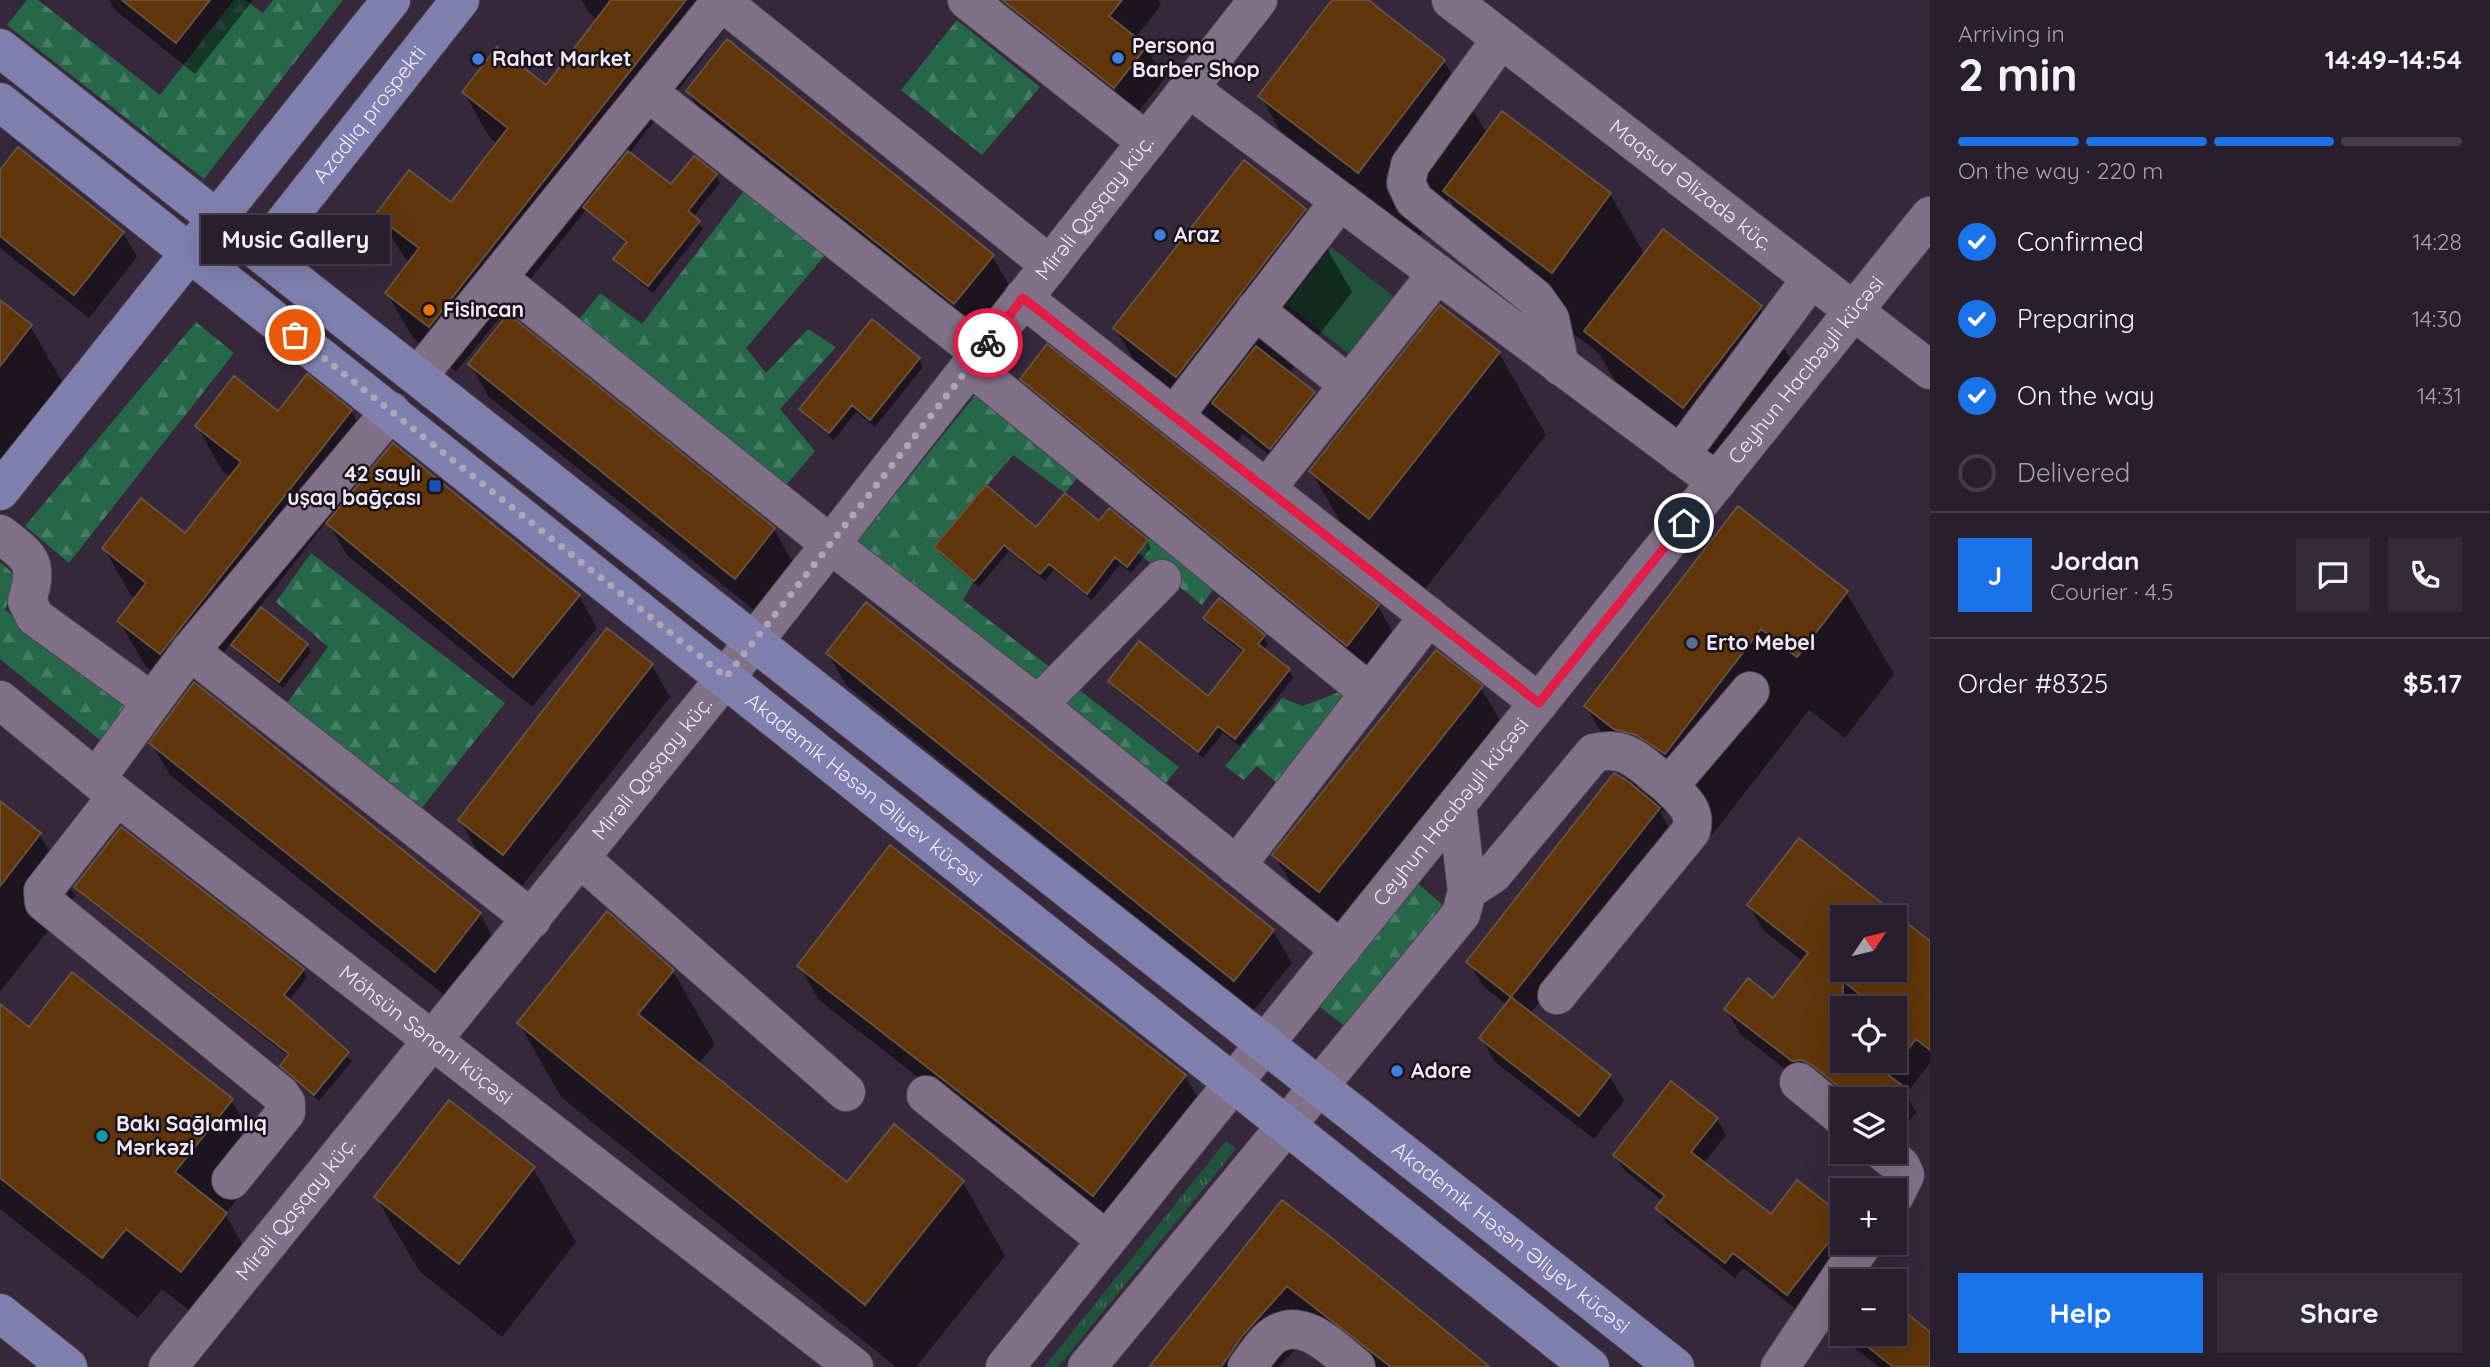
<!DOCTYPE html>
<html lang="en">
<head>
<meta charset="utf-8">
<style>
  body { margin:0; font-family:Quicksand,sans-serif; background:#342b38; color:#f1f3f6; height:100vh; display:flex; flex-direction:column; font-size:26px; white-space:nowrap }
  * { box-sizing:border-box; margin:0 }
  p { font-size:23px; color:#a5a2a9 }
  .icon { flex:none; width:38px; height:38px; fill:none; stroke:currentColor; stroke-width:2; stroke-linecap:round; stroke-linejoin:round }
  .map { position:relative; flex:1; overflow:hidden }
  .drawer { display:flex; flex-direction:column; background:#281e2c; width:560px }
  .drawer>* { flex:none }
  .needle { width:46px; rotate:55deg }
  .fabs { position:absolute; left:1830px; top:905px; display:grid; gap:14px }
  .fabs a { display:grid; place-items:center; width:77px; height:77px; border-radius:0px; background:#281e2c; box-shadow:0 7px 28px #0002,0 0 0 2px #443c48; font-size:35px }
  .pin { position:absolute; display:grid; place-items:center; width:60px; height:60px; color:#fff; margin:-30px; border:4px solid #fff; border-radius:50%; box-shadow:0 2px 7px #0007 }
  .courier { position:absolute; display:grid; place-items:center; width:70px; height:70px; margin:-35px; border:5px solid #e11d48; border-radius:50%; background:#fff; color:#222; box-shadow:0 2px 9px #0007 }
  .bubble { position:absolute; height:49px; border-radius:0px; background:#281e2c; box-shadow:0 7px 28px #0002,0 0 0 2px #443c48; font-size:23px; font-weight:700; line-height:49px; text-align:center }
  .overview em { font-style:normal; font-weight:700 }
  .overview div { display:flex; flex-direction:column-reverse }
  .overview { display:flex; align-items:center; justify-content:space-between; height:119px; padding:0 28px }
  h1 { font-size:46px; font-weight:700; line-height:52px }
  .bar { display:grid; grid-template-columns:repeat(4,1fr); gap:10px 7px; align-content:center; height:84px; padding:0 28px }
  .bar i { height:9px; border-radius:5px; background:#443c48 }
  .bar .active { background:#1a73e8 }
  .bar p { grid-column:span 4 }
  .line { display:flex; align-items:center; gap:18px; padding:0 28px; border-top:2px solid #443c48 }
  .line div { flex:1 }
  .round { display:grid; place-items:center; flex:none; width:74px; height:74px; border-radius:0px; background:#342b38 }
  ol { padding:0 28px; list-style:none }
  li { display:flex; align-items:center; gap:21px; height:77px }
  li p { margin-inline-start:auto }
  li .icon { padding:7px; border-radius:50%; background:#1a73e8; color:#fff; stroke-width:4 }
  li:last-child { color:#a5a2a9 }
  li i { width:38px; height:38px; border:4px solid #443c48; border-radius:50% }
  .primary-button { display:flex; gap:14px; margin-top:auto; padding:14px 28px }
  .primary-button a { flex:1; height:80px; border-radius:0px; background:#1a73e8; color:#fff; font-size:28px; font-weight:700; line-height:80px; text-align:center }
  .primary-button a+a { background:#342b38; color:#f1f3f6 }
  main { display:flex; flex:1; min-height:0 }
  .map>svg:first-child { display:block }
  .grass { fill:url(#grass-tufts) }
  .forest { fill:url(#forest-firs) }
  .park { fill:#21523c }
  .shadow { fill:#0007; fill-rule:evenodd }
  .building { fill:#603509; stroke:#66503f; stroke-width:2; fill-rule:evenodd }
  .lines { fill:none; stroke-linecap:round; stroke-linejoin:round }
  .minor-casing { stroke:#504455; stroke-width:40 }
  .major-casing { stroke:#504455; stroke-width:40 }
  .minor { stroke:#817188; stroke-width:38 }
  .major { stroke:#8080af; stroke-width:38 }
  .done { stroke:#b0a5b5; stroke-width:7; stroke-dasharray:0 12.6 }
  .route { stroke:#e11d48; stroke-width:9 }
  .shop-dot { fill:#3f7fe0; stroke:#19131c; stroke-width:2.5 }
  .food-dot { fill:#e8710a; stroke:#19131c; stroke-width:2.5 }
  .transit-dot { fill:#1a4fb4; stroke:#19131c; stroke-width:2.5 }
  .service-dot { fill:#5c6f8a; stroke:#19131c; stroke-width:2.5 }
  .culture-dot { fill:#0f9aa8; stroke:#19131c; stroke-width:2.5 }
  .labels { text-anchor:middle; stroke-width:5; stroke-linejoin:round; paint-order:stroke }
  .poi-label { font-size:21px; font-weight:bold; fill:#f2e9f6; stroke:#19131c; text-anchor:start }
  .street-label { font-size:21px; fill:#f2e9f6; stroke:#19131c }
</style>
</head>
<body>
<main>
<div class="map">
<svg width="1930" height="1367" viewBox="0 0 1930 1367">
  <defs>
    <pattern id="grass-tufts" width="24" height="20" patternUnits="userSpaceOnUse" patternTransform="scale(1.75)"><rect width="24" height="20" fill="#21523c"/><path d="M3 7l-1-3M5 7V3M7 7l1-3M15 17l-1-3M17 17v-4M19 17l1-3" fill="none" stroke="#426b59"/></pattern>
    <pattern id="forest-firs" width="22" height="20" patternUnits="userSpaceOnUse" patternTransform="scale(1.75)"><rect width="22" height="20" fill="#26674a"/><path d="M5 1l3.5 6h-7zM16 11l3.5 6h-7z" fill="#467d65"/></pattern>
  </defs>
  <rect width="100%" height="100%" fill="#35283b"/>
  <path class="grass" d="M1226,1141L1236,1149L1058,1367H1044Z"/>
  <path class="forest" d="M27,0H38L160,95L234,0H245L263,13L273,0H343L204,179L7,25Z
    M957,20L1040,87L982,155L901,90Z
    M746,188L828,252L746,348L766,373L808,329L836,347L780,409L815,451L781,491L574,326L600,293L642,324Z
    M196,322L234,353L69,563L25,526Z
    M986,382L1086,467L1065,493L1013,455L934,547L974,581L963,600L1179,767L1159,791L852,548Z
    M1157,528L1221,578L1202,605L1138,553Z
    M311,553L505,703L417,814L282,710L328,647L276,602Z
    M0,562L17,577L5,610L133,707L111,749L0,659Z
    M1339,692L1353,701L1284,789L1257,766L1244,780L1225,766L1282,698L1303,706Z
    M1416,882L1445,907L1346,1027L1320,1007Z"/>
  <path class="park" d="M1331,247L1399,301L1355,359L1287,304Z"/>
  <path class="shadow" d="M109,0H253L195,74L115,10Z
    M582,0H747L629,154L672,187L694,158L716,175L720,183L693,217L703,229L653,293L620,267L616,259L627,244L586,210L456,372L413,338L387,293L409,264L377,215L451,205L498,144L490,138L464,93L546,87L598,20L589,13Z
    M978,0H1158L1161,5L1135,38L1146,47L1164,79L1133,119Z
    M1334,0H1365L1444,61L1487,134L1502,114L1610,194L1645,255L1760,307L1808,389L1731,489L1634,414L1599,353L1492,273L1449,198L1406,254L1308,178L1260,96Z
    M688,91L992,256L1011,288L973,335L706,123Z
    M0,173L123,233L137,257L89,318L0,248Z
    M1305,210L1352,292L1289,374L1313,393L1323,410L1280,464L1243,434L1224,458L1163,411L1115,328Z
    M0,302L30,326L71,397L0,488Z
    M508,316L774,529L792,561L754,610L488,396L470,364Z
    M872,321L919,359L923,367L875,427L856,412L834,440L805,416L801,409Z
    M1499,353L1546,435L1417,599L1358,553L1311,471Z
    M307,376L351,411L377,457L355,486L579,596L597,628L532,707L347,555L327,521L259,608L307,645L311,652L283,688L238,653L232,642L197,687L480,914L498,946L454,1003L170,775L151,743L185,697L146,667L119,621L136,599L130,594L104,548L186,535L231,477L223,472L197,426L278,413Z
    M1022,379L1378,606L1396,638L1366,677L1041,411Z
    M1739,508L1846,592L1894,674L1845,738L1809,710L1712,835L1685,817L1659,810L1672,833L1530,1014L1610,1076L1624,1101L1594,1139L1495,1062L1481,1038L1507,1005L1483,986L1469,962L1631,785L1586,706Z
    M1099,524L1147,541L1151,548L1131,573L1120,564L1092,600L1054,570L1045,581L1009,551L979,587L940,554L936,547L1037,530Z
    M866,605L1273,931L1292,963L1253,1011L846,685L828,653Z
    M1205,618L1264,637L1268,644L1263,650L1289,670L1293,678L1240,746L1223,733L1203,758L1114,688L1110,681L1208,698L1244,653L1209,626Z
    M652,665L670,697L522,886L478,852L460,820Z
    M1481,688L1500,720L1338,923L1293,887L1274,855Z
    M0,803L40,835L75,896L0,992Z
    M1800,841L1930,943V1063L1906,1094L1916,1112L1895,1139V1099H1843L1807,1086L1740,1034L1726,1009L1774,1001L1803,962L1763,930L1749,906ZM1843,917H1895V970H1843ZM1843,1008H1895V1060H1843Z
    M76,887L303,970L307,977L289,1001L352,1061L319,1101L286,1073L282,1066L289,1057L81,894Z
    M799,966L1185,1076L1205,1110L1113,1229L819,1000Z
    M673,971L715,1044L698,1065L847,1185L894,1127L963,1183L1005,1256L916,1367H896L561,1097L519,1023Z
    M0,1006L29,1029L231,1100L267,1161L225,1214L261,1276L217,1332L162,1289L138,1318L0,1209Z
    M1717,1119L1726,1135L1703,1164L1771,1217L1843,1218V1242L1797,1310L1743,1268L1735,1278L1667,1224L1657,1208L1663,1201L1625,1171L1615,1155Z
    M533,1168L576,1242L502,1337L419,1271L376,1197Z
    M1283,1203L1486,1367H1361L1313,1329L1279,1367H1151Z
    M1848,1334H1930V1367H1879L1857,1350Z"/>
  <path class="building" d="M122,0H210L176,43Z
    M611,0H686L429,327L385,293L419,248L375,215L409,170L451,202L508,128L462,92L497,47L546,85Z
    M1002,0H1122L1109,16L1147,46L1114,88Z
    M1332,0H1368L1445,60L1358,173L1258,96Z
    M727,39L994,255L954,304L686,91Z
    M1502,111L1611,193L1552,273L1443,191Z
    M18,147L124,232L74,295L0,236V170Z
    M628,151L671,184L694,156L717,174L688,211L700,221L648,286L613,259L627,242L583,207Z
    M1244,160L1306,209L1176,377L1113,328Z
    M1663,229L1762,306L1683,408L1584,331Z
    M0,300L32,325L0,366Z
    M1440,305L1500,352L1369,519L1309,471Z
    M508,314L775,528L735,579L468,364Z
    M872,319L920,358L870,420L852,405L829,433L799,409Z
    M1047,344L1379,605L1347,646L1020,379Z
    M1256,346L1315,392L1270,449L1212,403Z
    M307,374L352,410L160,654L117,621L146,583L102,548L141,498L185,533L241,462L195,426L234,376L278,411Z
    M393,443L580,595L513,677L326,523Z
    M986,485L1036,527L1065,493L1099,521L1109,508L1148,540L1127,567L1115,557L1087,594L1049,564L1040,574L1004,545L974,581L934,547Z
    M1738,506L1848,591L1797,657L1761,629L1665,754L1636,735L1614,729L1584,706Z
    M1219,598L1265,635L1258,644L1290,669L1235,739L1218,726L1198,752L1108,681L1139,641L1208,696L1244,650L1203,618Z
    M866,602L1274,930L1234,981L826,653Z
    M261,607L308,644L279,682L231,645Z
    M607,628L653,664L503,855L458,820Z
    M1436,650L1483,686L1319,892L1272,855Z
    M194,682L481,913L435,972L149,743Z
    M1614,773L1629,782L1660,808L1511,997L1466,962Z
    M0,801L41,833L0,886Z
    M121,827L304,969L284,995L349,1052L314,1095L280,1066L289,1054L74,887Z
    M1799,838L1930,941V1050L1916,1039L1888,1075L1903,1086L1893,1099H1854L1812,1065L1802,1060L1792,1061L1724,1009L1748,978L1773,998L1808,953L1747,905ZM1843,917H1895V970H1843ZM1843,981L1877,1008H1895V1060H1843Z
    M890,845L1186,1075L1093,1196L797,966Z
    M607,911L674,970L638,1014L847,1182L894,1124L964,1181L865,1305L517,1023Z
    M72,972L233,1099L175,1172L227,1213L181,1272L126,1229L102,1258L0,1178V1004L29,1027Z
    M1511,997L1611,1075L1579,1116L1479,1038Z
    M1671,1081L1718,1118L1691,1152L1771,1214L1797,1180L1843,1216V1224L1787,1295L1733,1253L1725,1263L1655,1208L1665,1196L1613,1155Z
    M449,1100L535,1167L459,1264L374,1197Z
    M1282,1200L1328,1235L1490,1367H1391L1287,1286L1243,1335L1221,1367H1149Z
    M1895,1304L1930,1332V1367H1893L1852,1334H1895Z"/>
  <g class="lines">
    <g class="minor-casing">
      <g id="minor">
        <path d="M967,0L1147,142"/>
        <path id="s1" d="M1451,0L1930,370"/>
        <path d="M721,1L1050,265"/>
        <path d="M1501,39L1410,165L1406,183L1414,200L1535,298L1550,319L1560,366"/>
        <path d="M1190,89L1717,482"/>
        <path d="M648,92L980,353"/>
        <path d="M498,278L830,544L1038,705L1341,950"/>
        <path d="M1023,298L1539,703"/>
        <path d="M1255,310L1349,385"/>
        <path d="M970,366L1370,693"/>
        <path d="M419,375L722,0"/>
        <path d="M1174,416L1339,202"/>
        <path d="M1680,455L1811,279"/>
        <path d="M1266,489L1436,275"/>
        <path d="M0,534C31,558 39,561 27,601L35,617L152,702L190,651L532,919"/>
        <path d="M190,651L391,411"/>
        <path id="s2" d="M0,700L117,796L854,1367"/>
        <path d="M1038,705L1162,579"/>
        <path d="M96,779L152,702"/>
        <path d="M117,796L43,891L44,902L281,1095L286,1103V1112L231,1180"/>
        <path d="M580,858L846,1092"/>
        <path d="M1236,866L1429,616"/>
        <path d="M1467,891L1493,874L1594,753C1629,744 1642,766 1669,786L1750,691"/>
        <path d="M1557,995L1691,831C1697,810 1683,801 1669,786"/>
        <path d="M1799,1082L1843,1118"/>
        <path d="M926,1095L1106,1240"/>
        <path d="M1883,1152L1901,1166L1905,1175L1895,1195"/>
        <path id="s3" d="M168,1367L726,677L1258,0"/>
        <path id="s4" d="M1005,1367L1930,216"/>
        <path d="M1087,1367L1461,914L1467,891L1457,806"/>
        <path d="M1247,1367C1255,1357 1265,1340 1276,1334C1305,1317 1334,1350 1356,1367"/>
        <path d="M1780,1367L1864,1242"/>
      </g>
    </g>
    <g class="major-casing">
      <g id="major">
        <path id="s5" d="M0,48L1675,1367"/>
        <path id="s6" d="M0,102L1590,1367"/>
        <path id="s7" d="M261,252L460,0"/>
        <path d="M0,491L391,0"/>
        <path d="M0,1313L68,1367"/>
      </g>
    </g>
    <use href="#minor" class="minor"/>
    <use href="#major" class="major"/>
  </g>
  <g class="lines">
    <path class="done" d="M295,335L726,677L988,343"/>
    <path class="route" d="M988,343L1023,298L1539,703L1684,523"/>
  </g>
  <g class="shop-dot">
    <circle cx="1118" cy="58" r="7"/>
    <circle cx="478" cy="59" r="7"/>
    <circle cx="1160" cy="235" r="7"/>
    <circle cx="1397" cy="1071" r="7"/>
  </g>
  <circle class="food-dot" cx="429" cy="310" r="7"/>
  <rect class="transit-dot" x="428" y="479" width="14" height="14" rx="3.5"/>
  <circle class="service-dot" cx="1692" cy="643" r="7"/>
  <circle class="culture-dot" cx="102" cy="1136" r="7"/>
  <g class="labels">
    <g class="poi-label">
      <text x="1132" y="53">Persona<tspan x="1132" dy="24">Barber Shop</tspan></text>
      <text x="492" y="66">Rahat Market</text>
      <text x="1174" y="242">Araz</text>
      <text x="443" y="317">Fisincan</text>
      <text x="421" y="481" text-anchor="end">42 saylı<tspan x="421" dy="24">uşaq bağçası</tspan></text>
      <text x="1706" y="650">Erto Mebel</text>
      <text x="1411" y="1078">Adore</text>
      <text x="116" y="1131">Bakı Sağlamlıq<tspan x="116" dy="24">Mərkəzi</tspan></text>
    </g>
    <g class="street-label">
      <text dy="7" stroke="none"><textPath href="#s7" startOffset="175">Azadlıq prospekti</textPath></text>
      <text dy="7" stroke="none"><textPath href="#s1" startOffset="303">Maqsud Əlizadə küç.</textPath></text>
      <text dy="7" stroke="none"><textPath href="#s3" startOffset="1484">Mirəli Qaşqay küç.</textPath></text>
      <text dy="7" stroke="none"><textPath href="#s4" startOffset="1279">Ceyhun Hacıbəyli küçəsi</textPath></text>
      <text dy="7" stroke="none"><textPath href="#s3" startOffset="770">Mirəli Qaşqay küç.</textPath></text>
      <text dy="7" stroke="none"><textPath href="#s6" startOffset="1104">Akademik Həsən Əliyev küçəsi</textPath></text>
      <text dy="7" stroke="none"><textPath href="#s4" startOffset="712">Ceyhun Hacıbəyli küçəsi</textPath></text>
      <text dy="7" stroke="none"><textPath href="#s2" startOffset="542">Möhsün Sənani küçəsi</textPath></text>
      <text dy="7" stroke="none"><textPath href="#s3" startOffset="203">Mirəli Qaşqay küç.</textPath></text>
      <text dy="7" stroke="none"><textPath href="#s5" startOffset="1923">Akademik Həsən Əliyev küçəsi</textPath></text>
    </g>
  </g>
</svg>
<div class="fabs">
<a><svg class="needle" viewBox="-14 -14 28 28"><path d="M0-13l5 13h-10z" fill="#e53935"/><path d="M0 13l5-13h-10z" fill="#a5a2a9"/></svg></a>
<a><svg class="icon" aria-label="locate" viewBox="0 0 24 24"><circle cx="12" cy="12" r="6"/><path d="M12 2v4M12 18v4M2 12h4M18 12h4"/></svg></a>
<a><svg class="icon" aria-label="layers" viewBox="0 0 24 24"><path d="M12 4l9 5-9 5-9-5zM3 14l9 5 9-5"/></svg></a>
<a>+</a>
<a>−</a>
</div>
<div class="pin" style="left:295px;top:335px;background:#ea580c"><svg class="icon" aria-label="bag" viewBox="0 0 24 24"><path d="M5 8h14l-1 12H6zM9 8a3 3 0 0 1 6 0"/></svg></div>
<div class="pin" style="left:1684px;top:523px;background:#1f2937"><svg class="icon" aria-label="home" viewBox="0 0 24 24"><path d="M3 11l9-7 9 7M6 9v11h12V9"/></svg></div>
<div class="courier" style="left:988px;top:343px"><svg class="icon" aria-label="bike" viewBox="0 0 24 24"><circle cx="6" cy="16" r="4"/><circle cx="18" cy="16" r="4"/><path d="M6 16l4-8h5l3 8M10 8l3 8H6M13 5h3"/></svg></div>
<div class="bubble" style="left:201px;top:215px;width:189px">Music Gallery</div>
</div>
<section class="drawer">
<div class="overview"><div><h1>2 min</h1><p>Arriving in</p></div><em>14:49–14:54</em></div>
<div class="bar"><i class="active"></i><i class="active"></i><i class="active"></i><i></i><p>On the way · 220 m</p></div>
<ol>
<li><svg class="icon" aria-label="check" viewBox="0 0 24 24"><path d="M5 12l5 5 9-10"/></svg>Confirmed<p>14:28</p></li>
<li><svg class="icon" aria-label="check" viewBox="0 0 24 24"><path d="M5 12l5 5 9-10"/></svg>Preparing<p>14:30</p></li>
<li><svg class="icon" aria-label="check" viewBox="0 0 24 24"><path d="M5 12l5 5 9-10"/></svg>On the way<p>14:31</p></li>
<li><i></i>Delivered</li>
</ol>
<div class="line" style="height:126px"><b class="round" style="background:#1a73e8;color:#fff">J</b><div><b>Jordan</b><p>Courier · 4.5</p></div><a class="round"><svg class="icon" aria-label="chat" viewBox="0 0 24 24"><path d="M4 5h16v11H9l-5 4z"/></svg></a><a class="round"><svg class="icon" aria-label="phone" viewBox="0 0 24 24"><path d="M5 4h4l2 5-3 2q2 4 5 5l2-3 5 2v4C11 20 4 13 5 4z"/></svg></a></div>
<div class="line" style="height:91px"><div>Order #8325</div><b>$5.17</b></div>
<div class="primary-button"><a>Help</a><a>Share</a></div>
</section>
</main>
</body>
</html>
